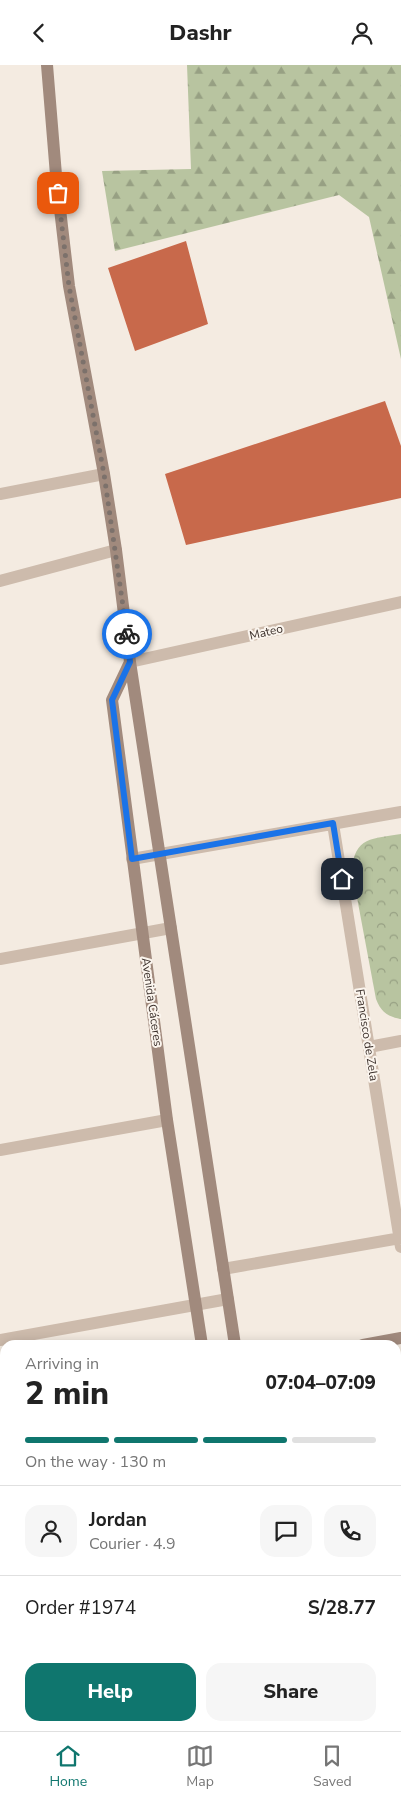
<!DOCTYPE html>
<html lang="en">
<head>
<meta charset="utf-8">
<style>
  body { margin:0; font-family:"Nunito Sans",sans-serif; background:#f6f6f6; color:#222; height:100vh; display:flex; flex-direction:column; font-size:19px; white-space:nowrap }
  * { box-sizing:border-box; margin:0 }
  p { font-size:16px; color:#767676 }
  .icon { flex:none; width:28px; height:28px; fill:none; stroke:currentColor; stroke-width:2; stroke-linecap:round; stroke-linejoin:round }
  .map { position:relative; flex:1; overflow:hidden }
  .panel { position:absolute; left:0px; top:1275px; width:401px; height:391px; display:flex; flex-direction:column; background:#fff; border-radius:15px 15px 0 0; box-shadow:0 2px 12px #0003 }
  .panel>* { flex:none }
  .pin { position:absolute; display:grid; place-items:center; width:42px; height:42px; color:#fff; margin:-21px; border-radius:10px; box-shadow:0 2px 8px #0006 }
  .courier { position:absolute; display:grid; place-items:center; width:50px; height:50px; margin:-25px; border:4px solid #1a73e8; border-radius:50%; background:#fff; color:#222; box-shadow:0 1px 6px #0007 }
  .headline em { font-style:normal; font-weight:800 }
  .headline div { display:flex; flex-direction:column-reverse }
  .headline { display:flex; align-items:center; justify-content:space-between; height:85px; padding:0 25px }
  h1 { font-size:32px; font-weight:800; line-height:38px }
  .bar { display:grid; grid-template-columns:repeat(4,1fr); gap:8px 5px; align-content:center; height:60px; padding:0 25px }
  .bar i { height:6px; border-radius:4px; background:#e0e0e0 }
  .bar .selected { background:#0f766e }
  .bar p { grid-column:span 4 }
  .line { display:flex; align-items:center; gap:12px; padding:0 25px; border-top:1px solid #e0e0e0 }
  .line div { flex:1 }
  .round { display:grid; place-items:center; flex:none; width:52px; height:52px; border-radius:15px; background:#f6f6f6 }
  .button { display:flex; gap:10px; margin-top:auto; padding:10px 25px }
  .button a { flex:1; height:58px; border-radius:15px; background:#0f766e; color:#fff; font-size:20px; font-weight:800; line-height:58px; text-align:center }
  .button a+a { background:#f6f6f6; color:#222 }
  header { display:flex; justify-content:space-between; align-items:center; height:65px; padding:0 25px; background:#fff; font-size:22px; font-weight:800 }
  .menu { display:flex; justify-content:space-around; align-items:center; height:70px; border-top:1px solid #e0e0e0; background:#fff; font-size:14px; color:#767676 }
  .menu a { display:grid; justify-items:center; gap:2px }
  .menu .selected { color:#0f766e }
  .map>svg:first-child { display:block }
  .forest { fill:url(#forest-firs) }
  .park { fill:url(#park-crowns) }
  .building { fill:#c8694b }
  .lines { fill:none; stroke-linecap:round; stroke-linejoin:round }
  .street { stroke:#cdbbac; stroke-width:12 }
  .secondary { stroke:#a18a7d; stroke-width:12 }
  .done { stroke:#7c716b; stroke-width:5; stroke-dasharray:0 9 }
  .route { stroke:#1a73e8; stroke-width:6 }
  .labels { text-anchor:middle; stroke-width:4; stroke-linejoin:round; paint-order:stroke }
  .street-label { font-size:12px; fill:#3b302b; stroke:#fbf5ee }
</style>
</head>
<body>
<header><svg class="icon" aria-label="back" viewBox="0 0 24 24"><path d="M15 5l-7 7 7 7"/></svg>Dashr<svg class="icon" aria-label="person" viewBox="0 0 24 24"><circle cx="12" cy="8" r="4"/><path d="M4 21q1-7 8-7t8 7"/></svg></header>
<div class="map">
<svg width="401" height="1666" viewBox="0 0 401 1666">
  <defs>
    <pattern id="forest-firs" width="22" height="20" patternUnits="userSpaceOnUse" patternTransform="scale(1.25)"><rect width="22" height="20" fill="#b8c4a0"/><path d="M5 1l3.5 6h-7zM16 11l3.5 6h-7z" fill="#97a083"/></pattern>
    <pattern id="park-crowns" width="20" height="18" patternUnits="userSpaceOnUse" patternTransform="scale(1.25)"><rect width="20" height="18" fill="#b8c4a0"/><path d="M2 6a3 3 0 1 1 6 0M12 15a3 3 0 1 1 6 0" fill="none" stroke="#97a083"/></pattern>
  </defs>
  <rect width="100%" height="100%" fill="#f4ebe1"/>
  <path class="forest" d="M187,0H401V294L369,152L339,130L115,186L102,106L191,104Z"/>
  <path class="park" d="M401,769V954H400C387,951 381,947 376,934L352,806C354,771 373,774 401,769Z
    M5,1459V1652L0,1653V1460Z"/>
  <path class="building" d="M186,176L208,259L135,286L108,203Z
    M385,336L401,381V433L186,480L165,409Z"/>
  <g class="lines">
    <path class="street" d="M0,429L104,409
      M0,516L116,485
      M130,597L401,537
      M333,759L401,1182
      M132,794L401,747
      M0,894L171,863
      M369,982L401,976
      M0,1085L167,1055
      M223,1204L401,1173
      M0,1275L228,1234
      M0,1443L5,1442
      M396,1529L401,1528
      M73,1661L74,1666
      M37,1666L62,1661"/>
    <path class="secondary" d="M47,0L56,110L69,221L104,409L116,485L130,597L235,1280
      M130,597L112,635L167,1055L202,1280
      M363,1280L401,1273
      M396,1309L401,1308
      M262,1661L263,1666
      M293,1661L294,1666"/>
  </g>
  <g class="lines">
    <path class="done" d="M58,128L69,221L104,409L127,569"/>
    <path class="route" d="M127,569L130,597L112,635L132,794L333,758L342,814"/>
  </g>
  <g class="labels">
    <g class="street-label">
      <text transform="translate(266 567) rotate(-13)" y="4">Mateo</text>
      <text transform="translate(152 937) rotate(82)" y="4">Avenida Cáceres</text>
      <text transform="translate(367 970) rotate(81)" y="4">Francisco de Zela</text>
    </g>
  </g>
</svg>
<div class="pin" style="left:58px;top:128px;background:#ea580c"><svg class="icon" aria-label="bag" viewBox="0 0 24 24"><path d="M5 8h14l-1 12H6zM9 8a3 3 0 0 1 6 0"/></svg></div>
<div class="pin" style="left:342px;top:814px;background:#1f2937"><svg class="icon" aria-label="home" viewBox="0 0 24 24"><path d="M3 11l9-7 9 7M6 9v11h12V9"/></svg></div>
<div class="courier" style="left:127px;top:569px"><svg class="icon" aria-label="bike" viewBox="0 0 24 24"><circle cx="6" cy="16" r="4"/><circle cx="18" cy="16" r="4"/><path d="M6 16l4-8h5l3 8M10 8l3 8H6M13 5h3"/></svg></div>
<section class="panel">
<div class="headline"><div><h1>2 min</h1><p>Arriving in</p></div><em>07:04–07:09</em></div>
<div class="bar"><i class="selected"></i><i class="selected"></i><i class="selected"></i><i></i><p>On the way · 130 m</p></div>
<div class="line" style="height:90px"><a class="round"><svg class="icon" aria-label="person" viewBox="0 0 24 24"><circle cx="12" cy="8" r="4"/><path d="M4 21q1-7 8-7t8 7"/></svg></a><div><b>Jordan</b><p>Courier · 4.9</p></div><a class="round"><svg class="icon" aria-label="chat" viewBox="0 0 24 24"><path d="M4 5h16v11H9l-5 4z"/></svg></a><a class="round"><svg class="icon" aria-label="phone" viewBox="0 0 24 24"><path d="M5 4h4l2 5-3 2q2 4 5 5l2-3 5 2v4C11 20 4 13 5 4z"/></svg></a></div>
<div class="line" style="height:65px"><div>Order #1974</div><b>S/28.77</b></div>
<div class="button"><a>Help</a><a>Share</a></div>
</section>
</div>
<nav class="menu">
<a class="selected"><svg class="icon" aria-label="home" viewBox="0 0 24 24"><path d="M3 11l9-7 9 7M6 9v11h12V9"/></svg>Home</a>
<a><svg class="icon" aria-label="map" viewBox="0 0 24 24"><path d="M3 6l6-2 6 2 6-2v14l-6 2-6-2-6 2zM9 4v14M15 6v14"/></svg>Map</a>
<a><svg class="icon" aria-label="saved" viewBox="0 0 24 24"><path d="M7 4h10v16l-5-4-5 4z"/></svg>Saved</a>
</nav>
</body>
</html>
